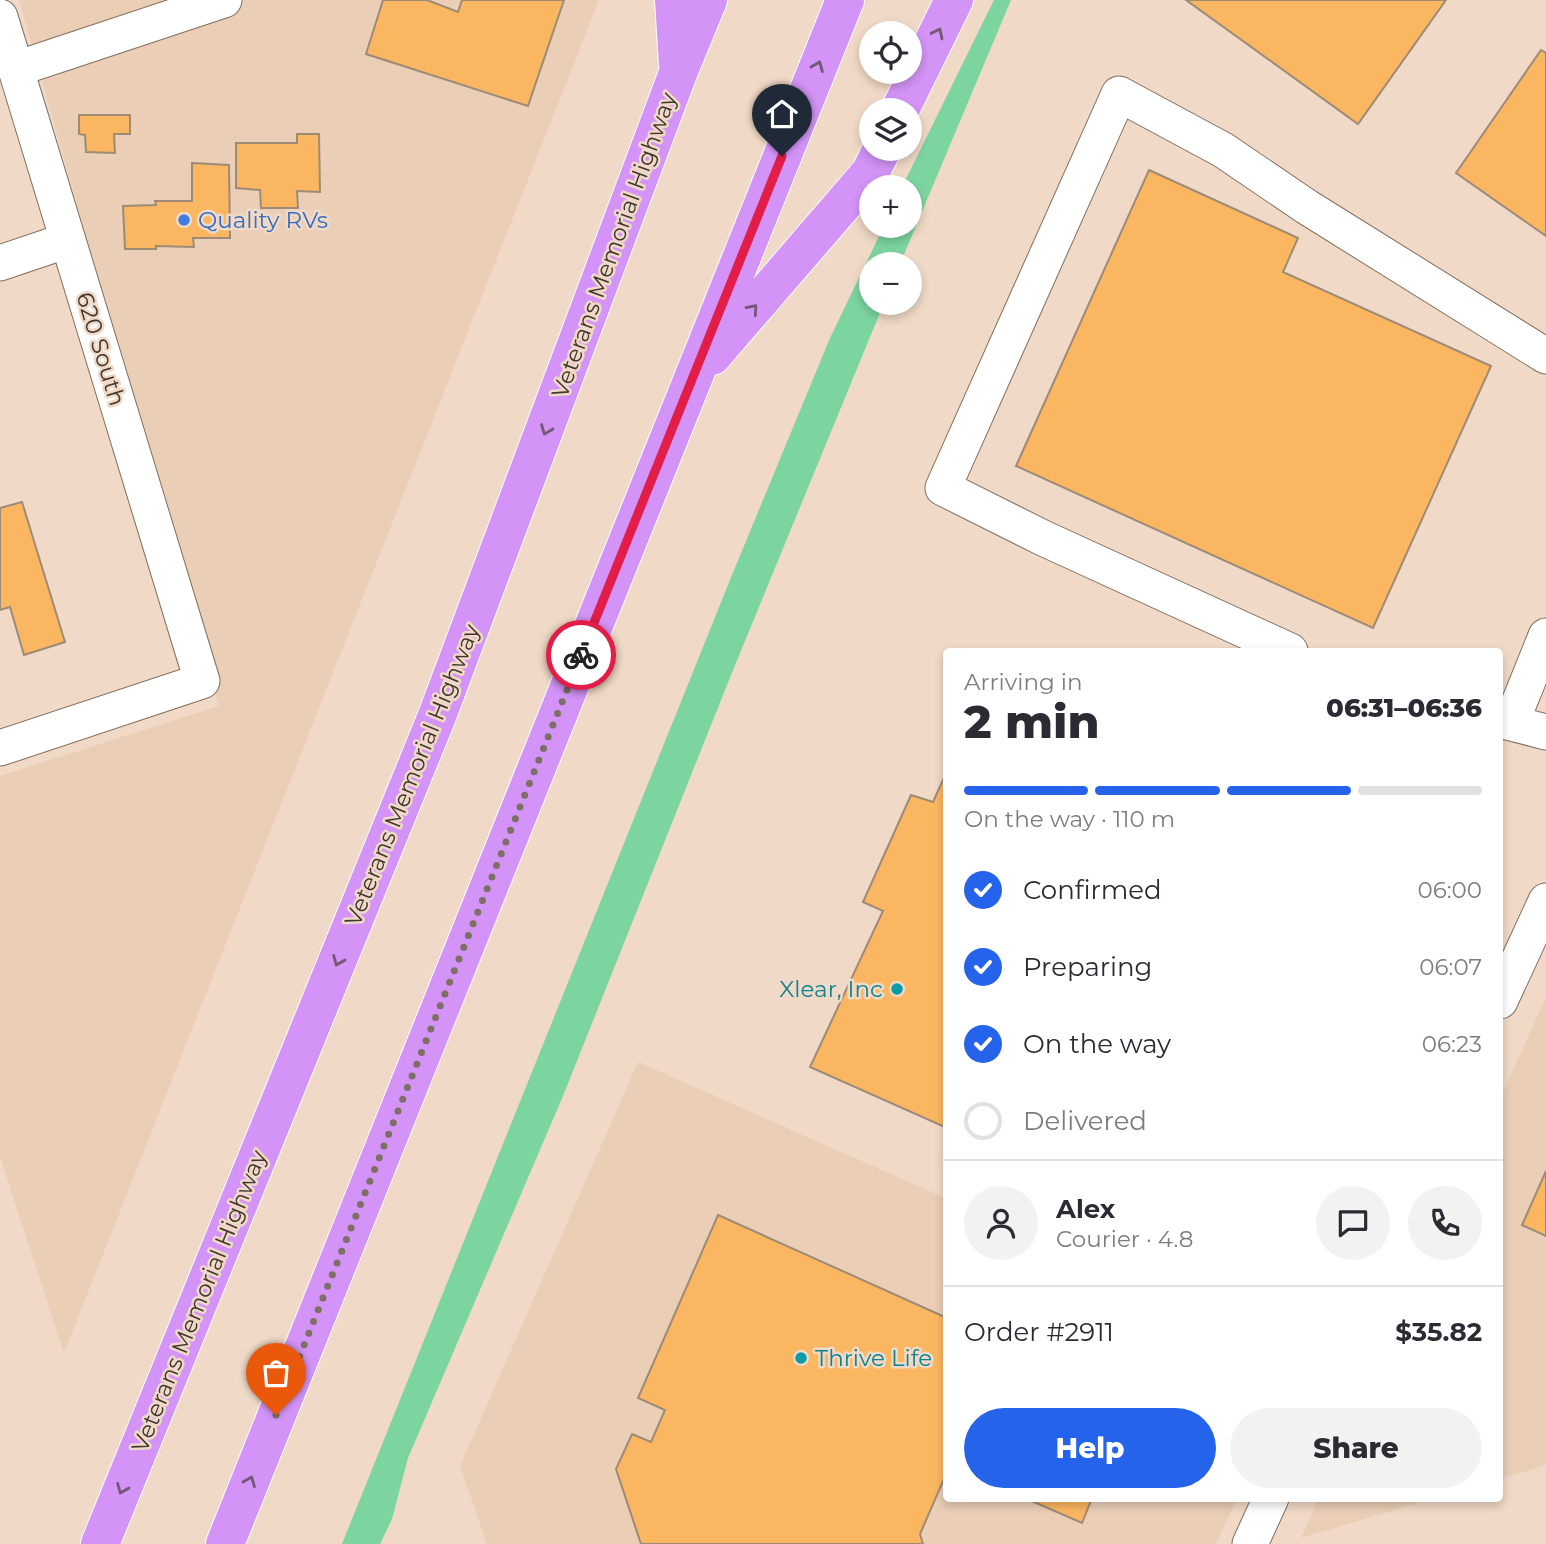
<!DOCTYPE html>
<html lang="en">
<head>
<meta charset="utf-8">
<style>
  body { margin:0; font-family:Montserrat,sans-serif; background:#f2f2f3; color:#2b2b33; height:100vh; display:flex; flex-direction:column; font-size:26px; white-space:nowrap }
  * { box-sizing:border-box; margin:0 }
  p { font-size:23px; color:#7c7c81 }
  .icon { flex:none; width:38px; height:38px; fill:none; stroke:currentColor; stroke-width:2; stroke-linecap:round; stroke-linejoin:round }
  .map { position:relative; flex:1; overflow:hidden }
  .panel { position:absolute; left:943px; top:648px; width:560px; height:854px; display:flex; flex-direction:column; background:#fff; border-radius:7px; box-shadow:0 4px 10px #0003 }
  .panel>* { flex:none }
  .tools { position:absolute; left:859px; top:21px; display:grid; gap:14px }
  .tools a { display:grid; place-items:center; width:63px; height:63px; border-radius:50%; background:#fff; box-shadow:0 4px 10px #0003; font-size:35px }
  .pin { position:absolute; display:grid; place-items:center; width:60px; height:60px; color:#fff; margin:-72px -30px; border-radius:50% 50% 50% 0; rotate:-45deg; box-shadow:0 0 7px #0007 }
  .pin .icon { rotate:45deg }
  .courier { position:absolute; display:grid; place-items:center; width:70px; height:70px; margin:-35px; border:5px solid #e11d48; border-radius:50%; background:#fff; color:#222; box-shadow:0 2px 9px #0007 }
  .overview em { font-style:normal; font-weight:800 }
  .overview div { display:flex; flex-direction:column-reverse }
  .overview { display:flex; align-items:center; justify-content:space-between; height:119px; padding:0 21px }
  h1 { font-size:46px; font-weight:800; line-height:52px }
  .bar { display:grid; grid-template-columns:repeat(4,1fr); gap:10px 7px; align-content:center; height:84px; padding:0 21px }
  .bar i { height:9px; border-radius:5px; background:#e1e1e2 }
  .bar .selected { background:#2563eb }
  .bar p { grid-column:span 4 }
  .line { display:flex; align-items:center; gap:18px; padding:0 21px; border-top:2px solid #e1e1e2 }
  .line div { flex:1 }
  .round { display:grid; place-items:center; flex:none; width:74px; height:74px; border-radius:37px; background:#f2f2f3 }
  ol { padding:0 21px; list-style:none }
  li { display:flex; align-items:center; gap:21px; height:77px }
  li p { margin-inline-start:auto }
  li .icon { padding:7px; border-radius:50%; background:#2563eb; color:#fff; stroke-width:4 }
  li:last-child { color:#7c7c81 }
  li i { width:38px; height:38px; border:4px solid #e1e1e2; border-radius:50% }
  .button { display:flex; gap:14px; margin-top:auto; padding:14px 21px }
  .button a { flex:1; height:80px; border-radius:42px; background:#2563eb; color:#fff; font-size:28px; font-weight:800; line-height:80px; text-align:center }
  .button a+a { background:#f2f2f3; color:#2b2b33 }
  .map>svg:first-child { display:block }
  .built { fill:#eaceb6 }
  .green { fill:#7cd5a1 }
  .building { fill:#fbb661; stroke:#9d8b77; stroke-width:2 }
  .lines { fill:none; stroke-linecap:round; stroke-linejoin:round }
  .minor-casing { stroke:#826e5d; stroke-width:37 }
  .highway-casing { stroke:#fff; stroke-width:40 }
  .minor { stroke:#fff; stroke-width:35 }
  .highway { stroke:#d393f7; stroke-width:38 }
  .oneway { stroke:#735775 }
  .done { stroke:#7d6f64; stroke-width:7; stroke-dasharray:0 12.6 }
  .route { stroke:#e11d48; stroke-width:9 }
  .shop-dot { fill:#3f7fe0; stroke:#f0d9c6; stroke-width:2.5 }
  .culture-dot { fill:#0f9aa8; stroke:#f0d9c6; stroke-width:2.5 }
  .labels { text-anchor:middle; stroke-width:5; stroke-linejoin:round; paint-order:stroke }
  .shop-label { font-size:23px; fill:#366cbe; stroke:#f0d9c6; text-anchor:start }
  .street-label { font-size:23px; fill:#3f362f; stroke:#f0d9c6 }
  .culture-label { font-size:23px; fill:#0d838f; stroke:#f0d9c6; text-anchor:end }
</style>
</head>
<body>
<div class="map">
<svg width="1546" height="1544" viewBox="0 0 1546 1544">
  <rect width="100%" height="100%" fill="#f0d9c6"/>
  <path class="built" d="M19,0H599L64,1353L0,1157V776L219,706Z
    M1546,997V1465L1500,1479V1099Z
    M638,1062L947,1199V1498H1237L1216,1544H487L460,1466Z
    M1319,1498H1434L1301,1538Z"/>
  <path class="green" d="M994,0H1011L900,264H872V303H884L733,670L563,1096L408,1458L392,1519L380,1544H342L732,575L830,338L884,226H910V187H902Z"/>
  <path class="building" d="M383,0H427L458,12L462,0H564L528,106L366,54Z
    M1186,0H1446L1358,124Z
    M1541,50L1546,53V236L1456,173Z
    M79,115H130V134H114L115,153L86,152L85,135L79,134Z
    M297,134H319L320,192L297,191L298,208H261L260,190L236,188V143H297Z
    M192,163L229,165L230,238H193L194,247L156,246V249H125L123,206L156,205L155,201H192Z
    M1149,170L1298,238L1283,272L1491,366L1373,628L1016,466Z
    M22,502L65,642L24,655L10,607L0,610V508Z
    M947,771V1128L810,1067L883,911L863,902L911,795L933,802Z
    M1546,1171V1236L1522,1225Z
    M718,1215L947,1318V1472L920,1534L923,1544H641L616,1469L632,1434L651,1442L665,1410L638,1398Z
    M1025,1498H1092L1082,1523Z"/>
  <g class="lines">
    <g class="minor-casing">
      <path id="minor" d="M0,17L202,681L0,748
        M16,69L224,0
        M0,263L68,240
        M1290,651L1043,538L943,488L1119,94L1223,150L1307,207L1546,356
        M1500,720L1546,732
        M1511,723L1546,636
        M1500,1001L1546,901
        M1250,1544L1271,1498"/>
    </g>
    <g class="highway-casing">
      <path id="highway" d="M674,0L678,64
        M900,110L954,0
        M712,356L870,173L882,149
        M100,1544L437,716L678,73L708,0
        M225,1544L845,0"/>
    </g>
    <use href="#minor" class="minor"/>
    <use href="#highway" class="highway"/>
  </g>
  <defs><path id="oneway-chevron" d="M-2-3.5L2.5 0L-2 3.5" fill="none" stroke-width="1.6" stroke-linecap="round" stroke-linejoin="round" transform="scale(1.75)"/></defs>
  <g class="oneway">
    <use href="#oneway-chevron" transform="translate(938 33) rotate(-64)"/>
    <use href="#oneway-chevron" transform="translate(818 66) rotate(-68)"/>
    <use href="#oneway-chevron" transform="translate(753 309) rotate(-49)"/>
    <use href="#oneway-chevron" transform="translate(546 430) rotate(111)"/>
    <use href="#oneway-chevron" transform="translate(338 961) rotate(112)"/>
    <use href="#oneway-chevron" transform="translate(250 1481) rotate(-68)"/>
    <use href="#oneway-chevron" transform="translate(122 1489) rotate(112)"/>
  </g>
  <g class="lines">
    <path class="done" d="M276,1415L581,655"/>
    <path class="route" d="M581,655L782,156"/>
  </g>
  <circle class="shop-dot" cx="184" cy="220" r="7"/>
  <g class="culture-dot">
    <circle cx="897" cy="989" r="7"/>
    <circle cx="801" cy="1358" r="7"/>
  </g>
  <g class="labels">
    <g class="shop-label">
      <text x="198" y="228">Quality RVs</text>
    </g>
    <g class="street-label">
      <text transform="translate(614 245) rotate(-70)" y="8">Veterans Memorial Highway</text>
      <text transform="translate(101 349) rotate(73)" y="8">620 South</text>
      <text transform="translate(412 775) rotate(-68)" y="8">Veterans Memorial Highway</text>
      <text transform="translate(199 1301) rotate(-68)" y="8">Veterans Memorial Highway</text>
    </g>
    <g class="culture-label">
      <text x="883" y="997">Xlear, Inc</text>
      <text x="815" y="1366" text-anchor="start">Thrive Life</text>
    </g>
  </g>
</svg>
<div class="tools">
<a><svg class="icon" aria-label="locate" viewBox="0 0 24 24"><circle cx="12" cy="12" r="6"/><path d="M12 2v4M12 18v4M2 12h4M18 12h4"/></svg></a>
<a><svg class="icon" aria-label="layers" viewBox="0 0 24 24"><path d="M12 4l9 5-9 5-9-5zM3 14l9 5 9-5"/></svg></a>
<a>+</a>
<a>−</a>
</div>
<div class="pin" style="left:276px;top:1415px;background:#ea580c"><svg class="icon" aria-label="bag" viewBox="0 0 24 24"><path d="M5 8h14l-1 12H6zM9 8a3 3 0 0 1 6 0"/></svg></div>
<div class="pin" style="left:782px;top:156px;background:#1f2937"><svg class="icon" aria-label="home" viewBox="0 0 24 24"><path d="M3 11l9-7 9 7M6 9v11h12V9"/></svg></div>
<div class="courier" style="left:581px;top:655px"><svg class="icon" aria-label="bike" viewBox="0 0 24 24"><circle cx="6" cy="16" r="4"/><circle cx="18" cy="16" r="4"/><path d="M6 16l4-8h5l3 8M10 8l3 8H6M13 5h3"/></svg></div>
<section class="panel">
<div class="overview"><div><h1>2 min</h1><p>Arriving in</p></div><em>06:31–06:36</em></div>
<div class="bar"><i class="selected"></i><i class="selected"></i><i class="selected"></i><i></i><p>On the way · 110 m</p></div>
<ol>
<li><svg class="icon" aria-label="check" viewBox="0 0 24 24"><path d="M5 12l5 5 9-10"/></svg>Confirmed<p>06:00</p></li>
<li><svg class="icon" aria-label="check" viewBox="0 0 24 24"><path d="M5 12l5 5 9-10"/></svg>Preparing<p>06:07</p></li>
<li><svg class="icon" aria-label="check" viewBox="0 0 24 24"><path d="M5 12l5 5 9-10"/></svg>On the way<p>06:23</p></li>
<li><i></i>Delivered</li>
</ol>
<div class="line" style="height:126px"><a class="round"><svg class="icon" aria-label="person" viewBox="0 0 24 24"><circle cx="12" cy="8" r="4"/><path d="M4 21q1-7 8-7t8 7"/></svg></a><div><b>Alex</b><p>Courier · 4.8</p></div><a class="round"><svg class="icon" aria-label="chat" viewBox="0 0 24 24"><path d="M4 5h16v11H9l-5 4z"/></svg></a><a class="round"><svg class="icon" aria-label="phone" viewBox="0 0 24 24"><path d="M5 4h4l2 5-3 2q2 4 5 5l2-3 5 2v4C11 20 4 13 5 4z"/></svg></a></div>
<div class="line" style="height:91px"><div>Order #2911</div><b>$35.82</b></div>
<div class="button"><a>Help</a><a>Share</a></div>
</section>
</div>
</body>
</html>
